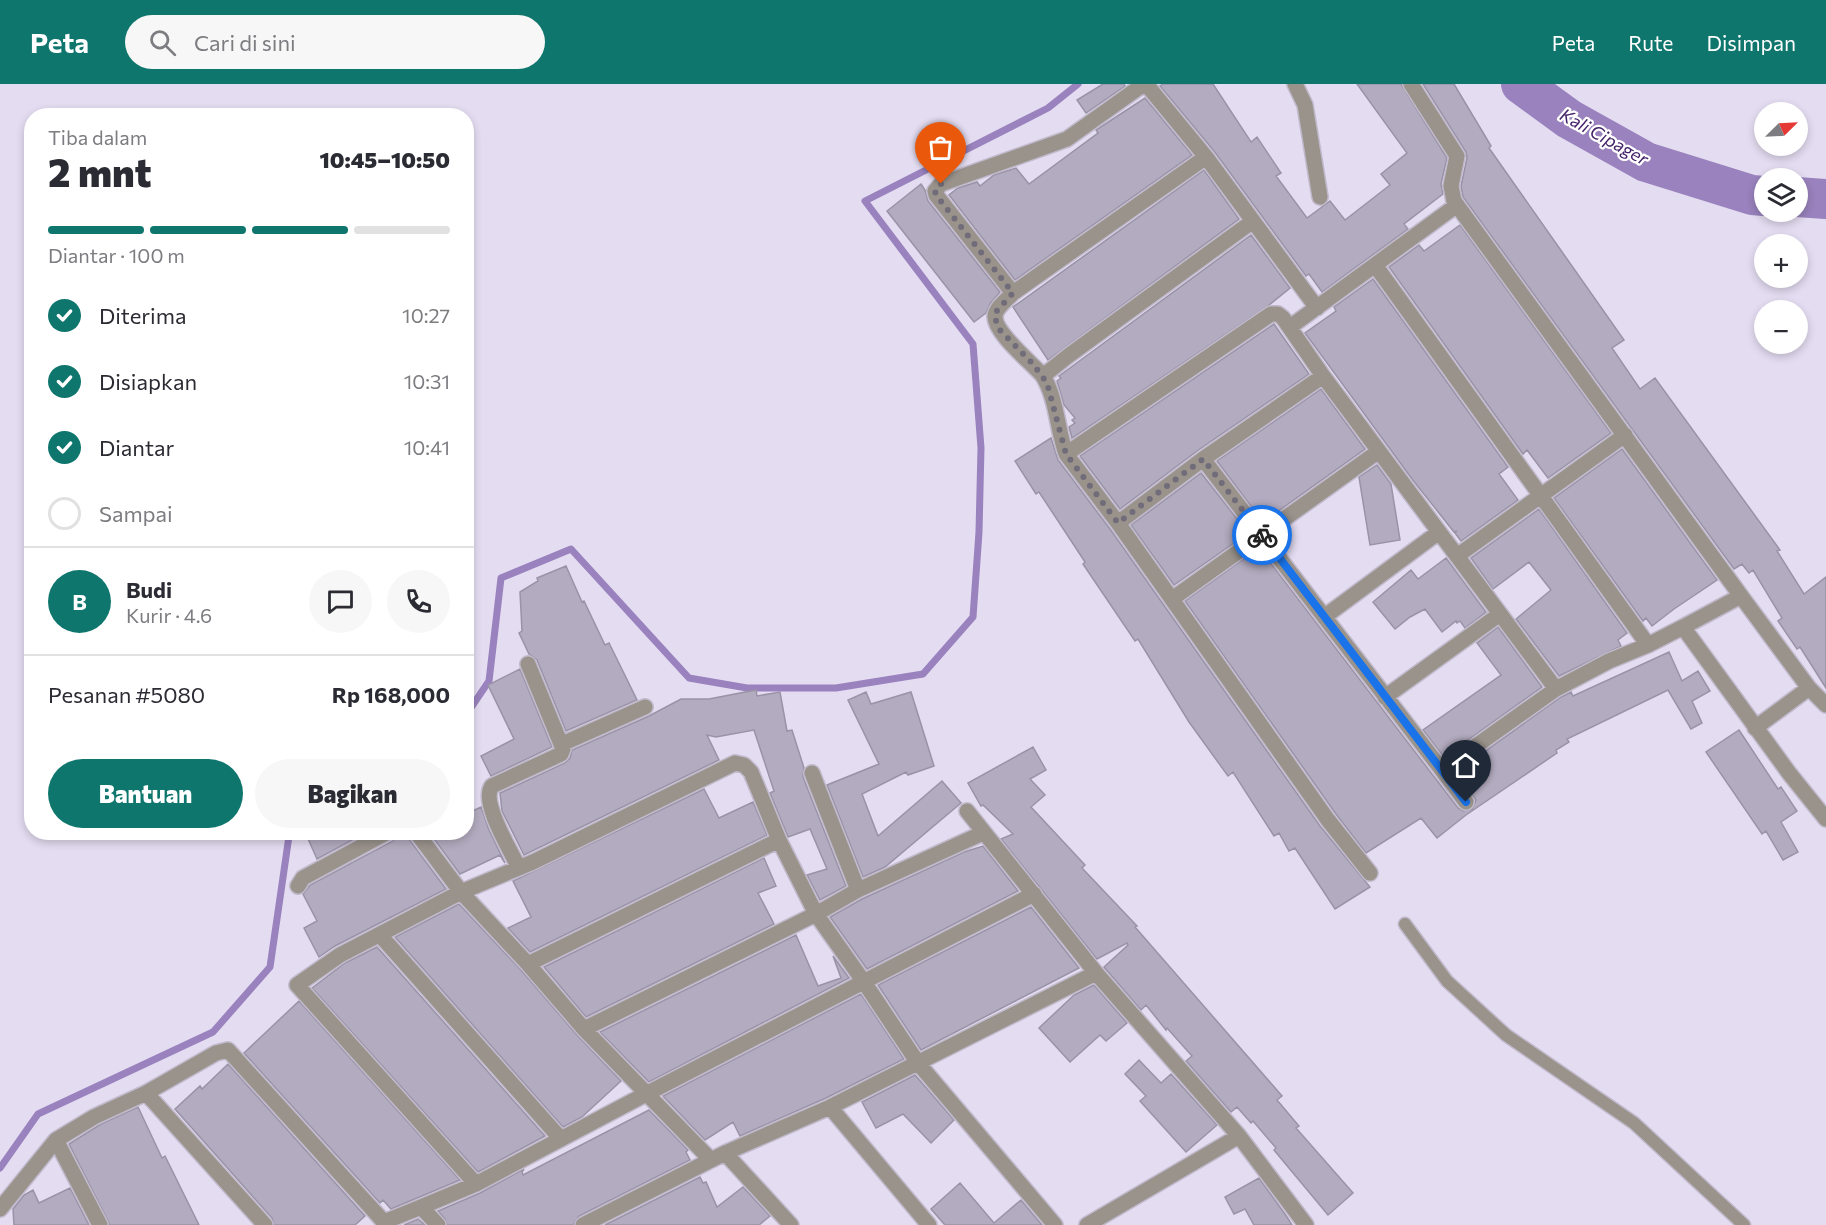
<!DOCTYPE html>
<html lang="id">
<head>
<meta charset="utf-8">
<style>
  body { margin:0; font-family:Commissioner,sans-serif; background:#f7f7f7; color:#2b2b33; height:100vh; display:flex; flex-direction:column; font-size:22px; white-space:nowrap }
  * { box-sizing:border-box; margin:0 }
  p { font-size:20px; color:#7c7c81 }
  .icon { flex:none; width:33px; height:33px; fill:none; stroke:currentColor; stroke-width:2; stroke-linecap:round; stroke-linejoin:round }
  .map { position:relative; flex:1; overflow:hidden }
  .side { position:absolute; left:24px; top:24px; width:450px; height:732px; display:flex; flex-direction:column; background:#fff; border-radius:24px; box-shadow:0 3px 9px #0003 }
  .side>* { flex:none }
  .needle { width:39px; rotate:66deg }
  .fabs { position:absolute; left:1754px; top:18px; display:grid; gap:12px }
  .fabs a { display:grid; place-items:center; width:54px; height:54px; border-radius:50%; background:#fff; box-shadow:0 3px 9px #0003; font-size:30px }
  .pin { position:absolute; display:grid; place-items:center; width:51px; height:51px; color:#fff; margin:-62px -26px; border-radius:50% 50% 50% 0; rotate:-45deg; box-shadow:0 0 6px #0007 }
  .pin .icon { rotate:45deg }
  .courier { position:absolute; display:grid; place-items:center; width:60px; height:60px; margin:-30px; border:4px solid #1a73e8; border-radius:50%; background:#fff; color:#222; box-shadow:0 2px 8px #0007 }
  .summary em { font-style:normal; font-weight:800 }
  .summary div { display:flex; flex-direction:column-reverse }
  .summary { display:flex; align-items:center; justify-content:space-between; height:102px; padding:0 24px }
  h1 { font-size:39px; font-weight:800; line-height:45px }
  .bar { display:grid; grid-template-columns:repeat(4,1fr); gap:9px 6px; align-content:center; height:72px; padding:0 24px }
  .bar i { height:8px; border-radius:4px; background:#e1e1e2 }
  .bar .active { background:#0f766e }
  .bar p { grid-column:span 4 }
  .line { display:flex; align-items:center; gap:15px; padding:0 24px; border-top:2px solid #e1e1e2 }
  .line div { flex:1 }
  .round { display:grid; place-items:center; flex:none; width:63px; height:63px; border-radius:32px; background:#f7f7f7 }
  ol { padding:0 24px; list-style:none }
  li { display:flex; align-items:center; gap:18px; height:66px }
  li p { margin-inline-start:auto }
  li .icon { padding:6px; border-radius:50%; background:#0f766e; color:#fff; stroke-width:4 }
  li:last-child { color:#7c7c81 }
  li i { width:33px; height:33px; border:3px solid #e1e1e2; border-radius:50% }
  .button { display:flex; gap:12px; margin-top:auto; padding:12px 24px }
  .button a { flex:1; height:69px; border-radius:36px; background:#0f766e; color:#fff; font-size:24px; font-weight:800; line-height:69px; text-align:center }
  .button a+a { background:#f7f7f7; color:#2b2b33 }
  header { display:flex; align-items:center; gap:36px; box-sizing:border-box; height:84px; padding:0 30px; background:#0f766e; color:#fff }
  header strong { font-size:28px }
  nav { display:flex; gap:33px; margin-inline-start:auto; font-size:21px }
  .search { width:420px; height:54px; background:#f7f7f7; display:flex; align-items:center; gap:15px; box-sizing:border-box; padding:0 21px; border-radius:33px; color:#7c7c81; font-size:22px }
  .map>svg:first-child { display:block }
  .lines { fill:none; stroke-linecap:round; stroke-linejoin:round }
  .stream { stroke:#9982bd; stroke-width:7 }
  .river { stroke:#9982bd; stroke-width:40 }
  .building { fill:#b3acc0; stroke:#9a93a7; stroke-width:1.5 }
  .service-casing { stroke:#c1bacc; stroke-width:15 }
  .minor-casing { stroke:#c1bacc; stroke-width:18 }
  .service { stroke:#9a938c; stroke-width:12 }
  .minor { stroke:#9a938c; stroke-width:15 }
  .done { stroke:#716c79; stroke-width:6; stroke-dasharray:0 10.8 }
  .route { stroke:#1a73e8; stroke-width:8 }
  .labels { text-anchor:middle; stroke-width:4.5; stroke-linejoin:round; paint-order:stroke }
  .water-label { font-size:18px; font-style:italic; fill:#442269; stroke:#fff }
</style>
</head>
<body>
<header>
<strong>Peta</strong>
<div class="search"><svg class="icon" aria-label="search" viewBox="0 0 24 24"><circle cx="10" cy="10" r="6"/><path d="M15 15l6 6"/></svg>Cari di sini</div>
<nav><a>Peta</a><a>Rute</a><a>Disimpan</a></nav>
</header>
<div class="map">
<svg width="1826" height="1141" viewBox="0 0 1826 1141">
  <rect width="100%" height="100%" fill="#e4dcf1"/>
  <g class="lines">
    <path class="stream" d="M466,631L489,597L501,494L571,465L689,594L747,604H836L923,590L973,533L979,448L981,364L973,260L865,117L1048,24L1078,0
      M0,1084L38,1030L213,948L270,883L289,752L295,748"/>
    <path class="river" d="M1521,0L1569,35L1646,78L1752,111L1764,112
      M1797,113L1826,115"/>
  </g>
  <path class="building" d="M1103,0H1124L1125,2L1086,29L1077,16Z
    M1163,0H1213L1251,58L1257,53L1281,89L1276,92L1307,134L1330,117L1345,136L1390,101L1381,90L1407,69L1357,0H1401L1447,74L1441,100L1443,110L1404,140L1408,145L1322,208L1309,190L1306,192L1214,67L1160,2Z
    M1423,0H1454L1491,62L1489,64L1624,256L1612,264L1640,305L1655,294L1780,466L1777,467L1804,510L1826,493V604L1800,563L1797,565L1778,537L1782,534L1753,486L1749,489L1742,480L1734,485L1463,113L1461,102L1467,74L1466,68Z
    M1145,14L1192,71L1015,196L949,111L958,104L977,98L980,102L994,91L1016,84L1029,100L1098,49L1096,46Z
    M1204,86L1239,135L1048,276L1013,223Z
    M921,100L925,106L928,117L1000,208L990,220L986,229L974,238L887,127Z
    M1460,141L1611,349L1548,394L1527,366L1523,370L1389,183L1419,161L1424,167Z
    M1251,151L1290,204L1269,221L1072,354L1069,343L1075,339L1072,336L1075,334L1064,321L1057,297L1061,294L1059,292Z
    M1373,195L1508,383L1499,390L1518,416L1461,457L1455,449L1457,447L1454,448L1412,395L1305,249L1336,227L1334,223Z
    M1274,240L1309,290L1197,367L1120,425L1080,372Z
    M1321,305L1365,365L1263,438L1217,377Z
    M1051,354L1058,376L1110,445L1320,742L1370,803L1335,825L1295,764L1289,767L1279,749L1274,752L1233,688L1228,692L1189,638L1138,555L1135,557L1083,480L1085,478L1039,408L1036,410L1015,377Z
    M1622,365L1717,496L1674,525L1652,542L1646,534L1643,537L1554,414Z
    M1377,381L1391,400L1400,456L1370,461L1359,393Z
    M1201,389L1248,449L1174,501L1131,441Z
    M1539,425L1627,549L1618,556L1621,562L1559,592L1516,535L1551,506L1529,478L1493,505L1471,474Z
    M1259,464L1458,724L1463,727L1472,725L1476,716L1456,688L1561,613L1571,608L1573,612L1669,568L1682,597L1698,587L1710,607L1692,617L1702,639L1691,645L1668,606L1567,655L1569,658L1556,666L1557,669L1466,731L1437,754L1421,734L1366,769L1336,730L1185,517Z
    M1446,474L1486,528L1465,544L1460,537L1457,539L1456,537L1442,548L1425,525L1410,533L1395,545L1373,518L1411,486L1418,495Z
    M566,482L582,518L584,517L605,561L609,559L637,616L566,647L537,576L529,570L519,549L522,547L520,508L538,497L537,494Z
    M1498,543L1542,603L1444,673L1423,646L1501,591L1477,559Z
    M520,585L552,663L491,692L481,672L514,655L488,601Z
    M756,606L757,612L780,608L787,647L792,646L804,684L803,693L846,802L820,816L807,791L827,785L810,745L788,753L770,709L774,707L754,646L716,653L707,651L719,676L524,771L502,727L500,709L565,679L570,674L572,666L649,632L681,615H709Z
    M866,608L871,620L911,608L934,682L908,691L906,688L862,710L878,752L942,697L961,719L885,783L863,793L827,701L879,680L848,616Z
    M1739,646L1778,705L1781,703L1797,727L1781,738L1798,768L1783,776L1766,747L1762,750L1706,668Z
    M1033,663L1046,686L1030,695L1045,711L1031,723L1085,781L1082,784L1137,842L1135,843L1282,1012L1277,1016L1299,1042L1296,1044L1353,1109L1328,1131L1274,1066L1276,1064L1253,1037L1251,1039L1237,1023L1231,1028L1186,977L1192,972L1167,944L1166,946L1146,921L1141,926L1104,883L1128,861L1127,859L1097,875L1001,755L1013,750L983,721L981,722L968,699Z
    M704,705L719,734L753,718L767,751L530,868L508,844L531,833L513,797Z
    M481,723L489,746L505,779L500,771L460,790L429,748H466V730Z
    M305,748H367L317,775Z
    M398,748H406L408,754L446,805L335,862L319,873L304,844L317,837L303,810L310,801L393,757Z
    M983,762L1018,807L867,885L830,833L862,815L964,768Z
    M764,774L776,802L758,809L774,840L586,933L544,883Z
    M459,820L521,886L577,951L621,997L582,1033L563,1043L395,853Z
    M1031,823L1079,884L921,966L878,901Z
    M796,851L818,902L841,894L833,872L849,894L649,998L600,948Z
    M377,863L545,1052L478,1088L312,904L345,879Z
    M1094,901L1127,939L1106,957L1100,951L1070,978L1039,944L1074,911Z
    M861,910L904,975L826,1014L740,1052L733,1038L705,1056L663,1012Z
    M299,917L460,1096L391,1125L383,1116L380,1119L244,969Z
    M1139,976L1161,999L1171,990L1217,1041L1186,1068L1140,1017L1146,1012L1125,990Z
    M228,980L365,1132L355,1141H274L272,1134L175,1025L200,1002L202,1005Z
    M915,991L954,1036L931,1059L903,1030L876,1044L862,1018Z
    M138,1023L162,1074L165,1072L199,1141H110L69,1060L101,1040Z
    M649,1026L688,1066L686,1068L690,1076L579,1132L573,1141H447L445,1135L438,1127L480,1109L524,1085L522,1088L523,1091Z
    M700,1093L703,1099L706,1098L717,1123L743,1103L770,1132L759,1141H605Z
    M1259,1094L1287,1133L1292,1141H1254L1245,1125L1234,1130L1225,1113Z
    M960,1099L994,1139L1021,1116L1042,1141H945L931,1125Z
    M70,1104L89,1141H14L13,1125L24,1111L33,1106L39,1119Z
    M418,1135L425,1141H404Z"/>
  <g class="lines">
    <g class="service-casing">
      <path id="service" d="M1405,840L1447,897L1506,951L1634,1039L1744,1141"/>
    </g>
    <g class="minor-casing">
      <path id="minor" d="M1144,0L1067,55L941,100L935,107L936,111L1013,209L1206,73
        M1146,0L1206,73L1317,224
        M1295,0L1305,21L1320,113
        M1411,0L1457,72L1451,102L1454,117L1741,512L1683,543L1789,689L1826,735
        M1375,181L1648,561
        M1013,209C1008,215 996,223 995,232C994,249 1032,279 1043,292
        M1290,243L1457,121
        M1066,370C1057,345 1057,315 1043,292L1068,272L1253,137
        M1203,375L1442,686L1556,605L1609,577L1648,561L1683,543
        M1118,439L1066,370L1271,230H1278L1283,234L1323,292
        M1457,472L1625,351
        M1741,512L1809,604L1755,644
        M1172,515L1379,367
        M1324,533L1439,448
        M1809,604L1826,621
        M1385,613L1500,530
        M562,660L645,623
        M1442,686L1466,718
        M812,689L858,806
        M967,727L1096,889L1239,1052L1306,1141
        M416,748L461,808L340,871L297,901L476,1100
        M519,784C511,767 480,718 492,702L561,670L563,665L528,580
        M1370,789L1328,736L1118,439L1203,375L1323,292L1556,605
        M298,802L303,794L388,748
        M380,851L561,1055
        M528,880L779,756
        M584,945L816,830L858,806L983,749
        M146,1009L265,1141
        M830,1023L929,1141
        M725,1069L830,1023L1096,889
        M711,1076L584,945L528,880L461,808L533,778L735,679L744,681L751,688L779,756L816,830L864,898L918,979L1055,1141
        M421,1123L476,1100L646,1010L1034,810
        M0,1125L56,1056
        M100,1141L56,1056L94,1033L146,1009L216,969L228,966L384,1138L421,1123L438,1141
        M583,1141L725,1069L791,1141
        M1087,1141L1239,1052"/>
    </g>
    <use href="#service" class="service"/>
    <use href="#minor" class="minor"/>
  </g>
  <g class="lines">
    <path class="done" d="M941,100L935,107L936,111L1013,209L995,229V234L999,245L1033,280L1047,299L1066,370L1118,439L1203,375L1262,451"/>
    <path class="route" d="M1262,451L1466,718"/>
  </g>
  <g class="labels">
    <g class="water-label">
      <text transform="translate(1604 53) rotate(29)" y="6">Kali Cipager</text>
    </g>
  </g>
</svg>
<div class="fabs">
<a><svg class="needle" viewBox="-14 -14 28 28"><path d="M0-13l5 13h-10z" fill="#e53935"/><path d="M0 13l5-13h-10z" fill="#7c7c81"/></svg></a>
<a><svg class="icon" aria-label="layers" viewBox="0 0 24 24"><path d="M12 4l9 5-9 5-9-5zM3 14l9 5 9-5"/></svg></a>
<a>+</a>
<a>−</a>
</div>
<div class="pin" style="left:941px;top:100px;background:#ea580c"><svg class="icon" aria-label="bag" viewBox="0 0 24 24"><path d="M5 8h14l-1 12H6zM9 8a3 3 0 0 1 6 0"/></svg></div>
<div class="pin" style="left:1466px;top:718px;background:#1f2937"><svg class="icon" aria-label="home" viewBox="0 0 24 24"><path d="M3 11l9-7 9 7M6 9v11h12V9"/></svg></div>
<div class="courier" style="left:1262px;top:451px"><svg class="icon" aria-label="bike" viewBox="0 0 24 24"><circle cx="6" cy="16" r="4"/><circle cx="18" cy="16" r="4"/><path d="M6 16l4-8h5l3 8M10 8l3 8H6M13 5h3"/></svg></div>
<section class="side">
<div class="summary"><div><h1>2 mnt</h1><p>Tiba dalam</p></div><em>10:45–10:50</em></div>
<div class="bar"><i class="active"></i><i class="active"></i><i class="active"></i><i></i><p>Diantar · 100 m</p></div>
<ol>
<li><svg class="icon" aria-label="check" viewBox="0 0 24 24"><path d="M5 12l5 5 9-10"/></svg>Diterima<p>10:27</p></li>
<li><svg class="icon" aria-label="check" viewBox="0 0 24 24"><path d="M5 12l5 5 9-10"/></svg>Disiapkan<p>10:31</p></li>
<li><svg class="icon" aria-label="check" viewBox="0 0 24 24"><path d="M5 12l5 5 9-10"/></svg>Diantar<p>10:41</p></li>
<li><i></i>Sampai</li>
</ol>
<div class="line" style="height:108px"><b class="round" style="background:#0f766e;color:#fff">B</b><div><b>Budi</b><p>Kurir · 4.6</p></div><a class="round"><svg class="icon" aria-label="chat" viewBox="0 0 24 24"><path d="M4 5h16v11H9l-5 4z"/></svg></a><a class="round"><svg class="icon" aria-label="phone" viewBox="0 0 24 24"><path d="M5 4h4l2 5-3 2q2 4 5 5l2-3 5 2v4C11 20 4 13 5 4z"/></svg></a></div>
<div class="line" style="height:78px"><div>Pesanan #5080</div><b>Rp 168,000</b></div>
<div class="button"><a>Bantuan</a><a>Bagikan</a></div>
</section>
</div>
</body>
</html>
